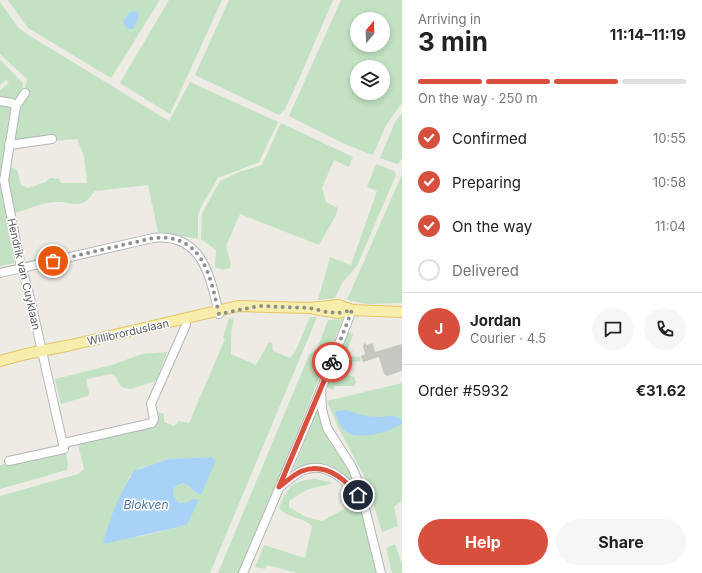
<!DOCTYPE html>
<html lang="en">
<head>
<meta charset="utf-8">
<style>
  body { margin:0; font-family:Inter,sans-serif; background:#f6f6f6; color:#222; height:100vh; display:flex; flex-direction:column; font-size:15px; white-space:nowrap }
  * { box-sizing:border-box; margin:0 }
  p { font-size:13px; color:#767676 }
  .icon { flex:none; width:22px; height:22px; fill:none; stroke:currentColor; stroke-width:2; stroke-linecap:round; stroke-linejoin:round }
  .map { position:relative; flex:1; overflow:hidden }
  .drawer { display:flex; flex-direction:column; background:#fff; width:300px }
  .drawer>* { flex:none }
  .needle { width:26px; rotate:19deg }
  .fabs { position:absolute; left:350px; top:12px; display:grid; gap:8px }
  .fabs a { display:grid; place-items:center; width:40px; height:40px; border-radius:50%; background:#fff; box-shadow:0 2px 6px #0003; font-size:20px }
  .pin { position:absolute; display:grid; place-items:center; width:34px; height:34px; color:#fff; margin:-17px; border:2px solid #fff; border-radius:50%; box-shadow:0 1px 4px #0007 }
  .courier { position:absolute; display:grid; place-items:center; width:40px; height:40px; margin:-20px; border:3px solid #d94f3e; border-radius:50%; background:#fff; color:#222; box-shadow:0 1px 5px #0007 }
  .summary em { font-style:normal; font-weight:700 }
  .summary div { display:flex; flex-direction:column-reverse }
  .summary { display:flex; align-items:center; justify-content:space-between; height:68px; padding:0 16px }
  h1 { font-size:26px; font-weight:700; line-height:30px }
  .bar { display:grid; grid-template-columns:repeat(4,1fr); gap:6px 4px; align-content:center; height:48px; padding:0 16px }
  .bar i { height:5px; border-radius:3px; background:#e0e0e0 }
  .bar .selected { background:#d94f3e }
  .bar p { grid-column:span 4 }
  .line { display:flex; align-items:center; gap:10px; padding:0 16px; border-top:1px solid #e0e0e0 }
  .line div { flex:1 }
  .round { display:grid; place-items:center; flex:none; width:42px; height:42px; border-radius:21px; background:#f6f6f6 }
  ol { padding:0 16px; list-style:none }
  li { display:flex; align-items:center; gap:12px; height:44px }
  li p { margin-inline-start:auto }
  li .icon { padding:4px; border-radius:50%; background:#d94f3e; color:#fff; stroke-width:4 }
  li:last-child { color:#767676 }
  li i { width:22px; height:22px; border:2px solid #e0e0e0; border-radius:50% }
  .button { display:flex; gap:8px; margin-top:auto; padding:8px 16px }
  .button a { flex:1; height:46px; border-radius:24px; background:#d94f3e; color:#fff; font-size:16px; font-weight:700; line-height:46px; text-align:center }
  .button a+a { background:#f6f6f6; color:#222 }
  main { display:flex; flex:1; min-height:0 }
  .map>svg:first-child { display:block }
  .green { fill:#c2e2c3; fill-rule:evenodd }
  .water { fill:#a9d2f7 }
  .building { fill:#c8c6c0 }
  .lines { fill:none; stroke-linecap:round; stroke-linejoin:round }
  .minor-casing { stroke:#b4b5b9; stroke-width:10 }
  .major-casing { stroke:#e4c565; stroke-width:12 }
  .minor { stroke:#fff; stroke-width:8 }
  .major { stroke:#f7eeae; stroke-width:10 }
  .done { stroke:#8f8f90; stroke-width:4; stroke-dasharray:0 7.2 }
  .route { stroke:#d94f3e; stroke-width:5 }
  .labels { text-anchor:middle; stroke-width:3; stroke-linejoin:round; paint-order:stroke }
  .street-label { font-size:11px; fill:#5c5e63; stroke:#fff }
  .water-label { font-size:12px; font-style:italic; fill:#4973a7; stroke:#fff }
</style>
</head>
<body>
<main>
<div class="map">
<svg width="402" height="573" viewBox="0 0 402 573">
  <rect width="100%" height="100%" fill="#edebe4"/>
  <path class="green" d="M8,0H160L111,78L28,28Z
    M169,0H222L170,114L120,83Z
    M229,0H333L299,79L285,109L279,115L195,75Z
    M341,0H402V103L386,125L373,155L345,144L289,116ZM357,19H383V45H357ZM357,67H383V93H357Z
    M0,2L18,27L27,34L169,121L190,82L278,122L259,162L218,178L203,203L198,214V239L158,232L148,185L95,191C80,212 76,201 56,202C44,202 25,210 13,214L7,176L9,166L17,170L21,185L28,188L46,182L50,178L59,179L61,183H87L84,156L77,139L40,142L14,141L27,79L0,54Z
    M0,60L23,83L22,91L17,100L0,98V90L9,83L6,80L0,85Z
    M0,105L13,109L2,169H0Z
    M402,113V158L398,164L380,158L395,122Z
    M281,123L353,157L349,167L334,160L322,188L326,202L338,208L335,217L319,245L240,214L226,246L231,264L230,268L223,270L215,267L216,250L201,239L202,213L220,181L239,172L262,165Z
    M376,164L394,171L396,175L357,266L342,283L335,298L318,300L330,257L351,265L377,191L367,187Z
    M402,174V303L368,304L347,300Z
    M0,175L14,263L0,266Z
    M310,317H317L210,573H0V496L78,474L84,469L77,441L149,425L154,411L164,414V422L174,426L179,421L189,423L225,339L223,337L229,319L234,318L231,333V354L256,365L269,342L272,343L273,351L290,358L295,352ZM211,457L201,495C188,491 190,477 174,488L173,496L179,503H185L198,500L187,525L142,536L103,542L121,493L129,477L138,469L168,459Z
    M343,319L240,573H218L309,355L317,349L328,320Z
    M347,331L353,334L347,352L350,356L360,357L361,361L354,362L338,357Z
    M167,352L156,381L130,389L121,387L116,377L111,374L86,379L89,393L88,396L61,404L55,379L112,365L142,354Z
    M336,367H339L337,372L354,377L356,382L354,386H334V390L328,388L326,382L332,369Z
    M402,383V501L394,506L398,526L382,532L366,480L338,427L327,401Z
    M318,407L328,434L357,486L355,488L330,468L291,476Z
    M66,450L68,464L67,470L0,489V465Z
    M316,479L333,483L306,490L289,501V507L306,517L322,521L357,502L361,508L384,573H297L267,565L265,569L255,567L264,545L305,558L312,526C303,517 287,518 279,508C288,487 292,480 316,479Z
    M395,544L402,564V573H392L386,548Z"/>
  <path class="water" d="M135,11L139,14L138,20L133,29C127,29 124,27 123,21L130,12Z
    M345,410C355,413 365,417 376,417C386,418 392,412 402,420V424C390,432 357,442 344,430C340,426 338,419 335,413L337,411Z
    M211,457L216,460L201,495C188,491 190,476 174,488L173,496L179,503H185L193,499L199,500L187,525L104,544L103,542C111,517 119,492 134,471L168,459Z"/>
  <path class="building" d="M365,343L367,345L373,343L375,352L402,344V371L387,376L384,374L379,357L363,362L361,356L365,354L363,346Z"/>
  <g class="lines">
    <g class="minor-casing">
      <path id="minor" d="M0,101L12,103L16,106
        M9,145L52,139
        M0,273L153,238C202,233 210,275 219,314
        M352,310L321,390L322,409L327,428L352,467L359,484L381,573
        M64,443L152,423L154,419L151,404L186,325L185,320
        M9,461L64,449L30,298L20,262L4,180L16,106L25,93
        M280,487C286,482 293,476 300,472C325,458 347,481 361,499
        M243,573L321,390"/>
    </g>
    <g class="major-casing">
      <path id="major" d="M314,309L339,313L352,310L402,312
        M0,361L26,354L71,345L238,306L309,308L338,305L352,310"/>
    </g>
    <use href="#minor" class="minor"/>
    <use href="#major" class="major"/>
  </g>
  <g class="lines">
    <path class="done" d="M53,261L153,238C203,233 210,275 219,314L259,306L309,308L327,312L339,313L352,310L332,362"/>
    <path class="route" d="M332,362L279,487C286,482 294,474 302,471C325,462 344,478 358,495"/>
  </g>
  <g class="labels">
    <g class="street-label">
      <text transform="translate(24 274) rotate(77)" y="4">Hendrik van Cuyklaan</text>
      <text transform="translate(128 332) rotate(-13)" y="4">Willibrorduslaan</text>
    </g>
    <g class="water-label">
      <text x="146" y="509">Blokven</text>
    </g>
  </g>
</svg>
<div class="fabs">
<a><svg class="needle" viewBox="-14 -14 28 28"><path d="M0-13l5 13h-10z" fill="#e53935"/><path d="M0 13l5-13h-10z" fill="#767676"/></svg></a>
<a><svg class="icon" aria-label="layers" viewBox="0 0 24 24"><path d="M12 4l9 5-9 5-9-5zM3 14l9 5 9-5"/></svg></a>
</div>
<div class="pin" style="left:53px;top:261px;background:#ea580c"><svg class="icon" aria-label="bag" viewBox="0 0 24 24"><path d="M5 8h14l-1 12H6zM9 8a3 3 0 0 1 6 0"/></svg></div>
<div class="pin" style="left:358px;top:495px;background:#1f2937"><svg class="icon" aria-label="home" viewBox="0 0 24 24"><path d="M3 11l9-7 9 7M6 9v11h12V9"/></svg></div>
<div class="courier" style="left:332px;top:362px"><svg class="icon" aria-label="bike" viewBox="0 0 24 24"><circle cx="6" cy="16" r="4"/><circle cx="18" cy="16" r="4"/><path d="M6 16l4-8h5l3 8M10 8l3 8H6M13 5h3"/></svg></div>
</div>
<section class="drawer">
<div class="summary"><div><h1>3 min</h1><p>Arriving in</p></div><em>11:14–11:19</em></div>
<div class="bar"><i class="selected"></i><i class="selected"></i><i class="selected"></i><i></i><p>On the way · 250 m</p></div>
<ol>
<li><svg class="icon" aria-label="check" viewBox="0 0 24 24"><path d="M5 12l5 5 9-10"/></svg>Confirmed<p>10:55</p></li>
<li><svg class="icon" aria-label="check" viewBox="0 0 24 24"><path d="M5 12l5 5 9-10"/></svg>Preparing<p>10:58</p></li>
<li><svg class="icon" aria-label="check" viewBox="0 0 24 24"><path d="M5 12l5 5 9-10"/></svg>On the way<p>11:04</p></li>
<li><i></i>Delivered</li>
</ol>
<div class="line" style="height:72px"><b class="round" style="background:#d94f3e;color:#fff">J</b><div><b>Jordan</b><p>Courier · 4.5</p></div><a class="round"><svg class="icon" aria-label="chat" viewBox="0 0 24 24"><path d="M4 5h16v11H9l-5 4z"/></svg></a><a class="round"><svg class="icon" aria-label="phone" viewBox="0 0 24 24"><path d="M5 4h4l2 5-3 2q2 4 5 5l2-3 5 2v4C11 20 4 13 5 4z"/></svg></a></div>
<div class="line" style="height:52px"><div>Order #5932</div><b>€31.62</b></div>
<div class="button"><a>Help</a><a>Share</a></div>
</section>
</main>
</body>
</html>
